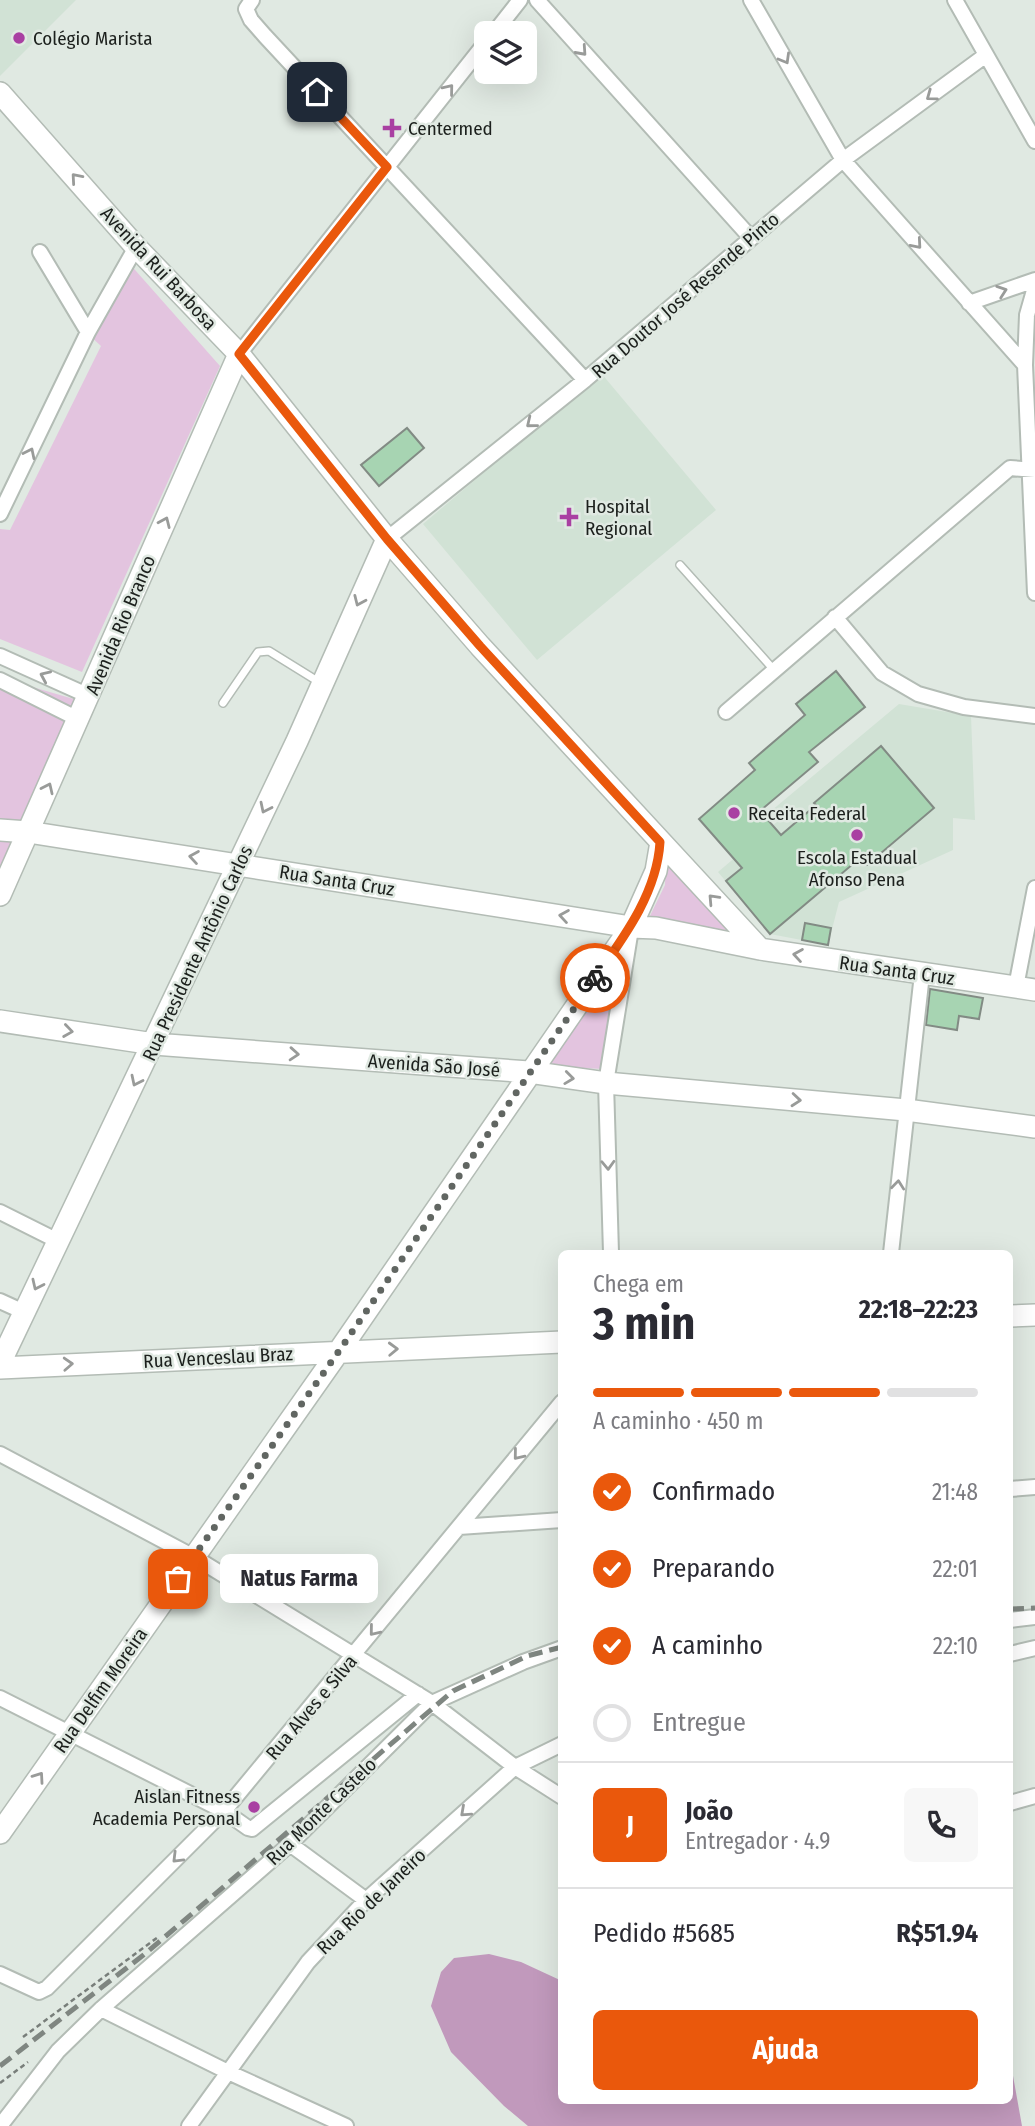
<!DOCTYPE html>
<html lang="pt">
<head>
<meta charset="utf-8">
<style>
  body { margin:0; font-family:"Fira Sans Condensed",sans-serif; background:#f7f7f7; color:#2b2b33; height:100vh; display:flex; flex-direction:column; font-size:26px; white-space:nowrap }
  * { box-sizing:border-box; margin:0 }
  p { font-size:23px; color:#7c7c81 }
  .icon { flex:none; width:38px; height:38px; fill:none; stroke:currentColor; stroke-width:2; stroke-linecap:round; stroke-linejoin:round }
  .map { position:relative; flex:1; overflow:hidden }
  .panel { position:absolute; left:558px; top:1250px; width:455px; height:854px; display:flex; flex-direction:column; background:#fff; border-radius:10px; box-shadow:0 7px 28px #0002 }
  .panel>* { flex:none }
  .buttons { position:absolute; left:474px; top:21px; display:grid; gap:14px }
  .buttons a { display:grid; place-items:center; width:63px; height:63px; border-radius:10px; background:#fff; box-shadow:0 7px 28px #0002; font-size:35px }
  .pin { position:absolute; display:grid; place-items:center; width:60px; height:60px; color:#fff; margin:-30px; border-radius:14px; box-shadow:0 4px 10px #0006 }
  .courier { position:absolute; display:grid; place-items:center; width:70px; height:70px; margin:-35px; border:5px solid #ea580c; border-radius:50%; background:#fff; color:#222; box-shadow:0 2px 9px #0007 }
  .bubble { position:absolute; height:49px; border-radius:10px; background:#fff; box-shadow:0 7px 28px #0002; font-size:23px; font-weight:700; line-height:49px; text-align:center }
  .summary em { font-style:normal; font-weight:700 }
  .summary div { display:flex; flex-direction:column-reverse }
  .summary { display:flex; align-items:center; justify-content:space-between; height:119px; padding:0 35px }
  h1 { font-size:46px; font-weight:700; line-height:52px }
  .bar { display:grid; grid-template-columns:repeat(4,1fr); gap:10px 7px; align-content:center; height:84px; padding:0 35px }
  .bar i { height:9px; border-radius:5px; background:#e1e1e2 }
  .bar .on { background:#ea580c }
  .bar p { grid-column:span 4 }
  .line { display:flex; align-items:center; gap:18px; padding:0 35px; border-top:2px solid #e1e1e2 }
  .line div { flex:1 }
  .round { display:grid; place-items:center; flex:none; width:74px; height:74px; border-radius:10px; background:#f7f7f7 }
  ol { padding:0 35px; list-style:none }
  li { display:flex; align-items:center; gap:21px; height:77px }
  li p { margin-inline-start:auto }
  li .icon { padding:7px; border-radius:50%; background:#ea580c; color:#fff; stroke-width:4 }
  li:last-child { color:#7c7c81 }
  li i { width:38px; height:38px; border:4px solid #e1e1e2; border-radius:50% }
  .cta { display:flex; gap:14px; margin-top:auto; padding:14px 35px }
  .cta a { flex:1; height:80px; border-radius:10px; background:#ea580c; color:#fff; font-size:28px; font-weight:700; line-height:80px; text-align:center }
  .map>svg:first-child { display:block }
  .built { fill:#d1e2d5 }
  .green { fill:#e3c4df }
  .forest { fill:#c199bc }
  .building { fill:#a7d4b2; stroke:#828b84; stroke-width:2 }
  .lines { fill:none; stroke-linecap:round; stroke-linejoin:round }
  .lane-casing { stroke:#b3bcb5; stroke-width:10 }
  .street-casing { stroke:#b3bcb5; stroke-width:18 }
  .secondary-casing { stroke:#b3bcb5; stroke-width:24 }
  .path { stroke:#787e7a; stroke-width:2.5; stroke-dasharray:5 3.5; stroke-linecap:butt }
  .lane { stroke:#fff; stroke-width:7 }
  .street { stroke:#fff; stroke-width:14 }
  .secondary { stroke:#fff; stroke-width:21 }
  .rail { stroke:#7f8681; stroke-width:5; stroke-dasharray:14 7; stroke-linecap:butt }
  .oneway { stroke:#999b99 }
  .done { stroke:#616662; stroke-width:7; stroke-dasharray:0 12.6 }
  .route { stroke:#ea580c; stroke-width:9 }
  .poi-dot { fill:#a940a2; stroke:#e0e9e2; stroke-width:2.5 }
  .labels { text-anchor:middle; stroke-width:5; stroke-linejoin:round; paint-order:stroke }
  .poi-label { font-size:19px; fill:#1c201d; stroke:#e0e9e2; text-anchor:start }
  .street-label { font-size:19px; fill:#1c201d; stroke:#e0e9e2 }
</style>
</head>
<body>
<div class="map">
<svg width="1035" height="2126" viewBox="0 0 1035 2126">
  <rect width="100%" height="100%" fill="#e0e9e2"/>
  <path class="built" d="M0,0H76L0,76Z
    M601,373L716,510L537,660L423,524Z
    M899,704L971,716L975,820L953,818V850L839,902L828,945L770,934L718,872L778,821L771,811Z"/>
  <path class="green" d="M128,262L220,366L82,672L0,639V529L10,530L101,346L89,335Z
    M0,675L36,688L77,700L0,874Z
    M666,858L741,939L648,920L665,885Z
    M627,938L604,1069L536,1066Z"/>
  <path class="forest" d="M489,1954L521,1962L562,1981V2100H1010V2059L1022,2126H528L504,2106L451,2052L431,2006L441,1972L454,1958Z"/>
  <path class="building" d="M407,428L424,448L379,486L361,465Z
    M836,671L865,707L809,752L818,762L760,811L781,835L816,805L814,803L881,746L934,808L867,865L860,858L770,934L726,881L742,868L699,819L755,770L749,763L805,715L796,704Z
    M805,923L831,928L828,945L802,940Z
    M930,989L983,998L979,1019L959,1016L957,1030L926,1025Z"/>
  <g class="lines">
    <g class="lane-casing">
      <path id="lane" d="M680,565L774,670
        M223,703L258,652L269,651L319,682"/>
    </g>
    <g class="street-casing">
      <path id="street" d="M252,0L246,9L251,20L265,36L585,380
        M537,0L751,238
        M751,0L843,160L1025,365
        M955,0L1035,141
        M494,33L520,0
        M40,252L88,332
        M1035,287L1027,315L1025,365L1035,593
        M969,303L1035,280
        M239,354L486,42
        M0,514L88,332L136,247
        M387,539L585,380L843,160L986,55
        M835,617L882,673L918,694L964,707L1035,716
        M0,656L89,696
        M0,680L80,720
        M726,712L1010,468L1035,470
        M1016,987L1035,888
        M0,1212L58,1241
        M611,1253L606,1083L630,935
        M891,1253L922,974
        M0,1301L24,1312
        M0,1454L194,1557L432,1703L515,1767L562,1797
        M1010,1489L1035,1487
        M459,1527L562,1520
        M1010,1620L1035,1617
        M1010,1654L1035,1648
        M0,1698L224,1811L248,1828L252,1829L418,1694
        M1010,1803L1035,1796
        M290,1844L366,1900
        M0,1974L39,1992L47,1988L224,1811L562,1402
        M101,2009L228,2072L346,2126
        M0,2126L58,2051L101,2009L290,1844L432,1703L523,1662L562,1648
        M189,2126L308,1962L366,1900L515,1767L562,1744"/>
    </g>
    <g class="secondary-casing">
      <path id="secondary" d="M0,93L136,247L239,354L387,539L480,646L760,949
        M0,830L28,832L631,927L656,928L760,949L1035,990
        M0,895C81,715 159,534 239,354
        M0,1021L154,1044L529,1072L606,1083L906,1110L1035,1127
        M1010,1316L1035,1315
        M0,1363L297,741L387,539
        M0,1368L562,1342
        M0,1833L339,1351L631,927L656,871L661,842"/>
    </g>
    <path class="path" d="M23,2037L158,1937
      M0,2083L28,2062"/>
    <use href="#lane" class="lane"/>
    <use href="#street" class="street"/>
    <use href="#secondary" class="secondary"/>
    <path class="rail" d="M1010,1609L1035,1608
      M0,2066L146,1953L453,1691L527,1656L562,1647"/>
  </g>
  <defs><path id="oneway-chevron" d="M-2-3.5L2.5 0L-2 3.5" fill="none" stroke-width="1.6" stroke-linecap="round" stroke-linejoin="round" transform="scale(1.75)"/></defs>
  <g class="oneway">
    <use href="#oneway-chevron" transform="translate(582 51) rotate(48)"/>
    <use href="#oneway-chevron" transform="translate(785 59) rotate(60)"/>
    <use href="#oneway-chevron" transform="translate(449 89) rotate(-51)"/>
    <use href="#oneway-chevron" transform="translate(931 96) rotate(144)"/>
    <use href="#oneway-chevron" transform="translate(76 178) rotate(-131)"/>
    <use href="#oneway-chevron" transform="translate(917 244) rotate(49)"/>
    <use href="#oneway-chevron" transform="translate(1002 291) rotate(-19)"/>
    <use href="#oneway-chevron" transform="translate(531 423) rotate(141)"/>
    <use href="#oneway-chevron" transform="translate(30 453) rotate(-64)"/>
    <use href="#oneway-chevron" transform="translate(165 522) rotate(-66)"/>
    <use href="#oneway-chevron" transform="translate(359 601) rotate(114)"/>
    <use href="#oneway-chevron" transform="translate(45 676) rotate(-156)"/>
    <use href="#oneway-chevron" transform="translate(48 788) rotate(-65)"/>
    <use href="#oneway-chevron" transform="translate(265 808) rotate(116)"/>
    <use href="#oneway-chevron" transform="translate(194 857) rotate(-171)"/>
    <use href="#oneway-chevron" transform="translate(713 899) rotate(-133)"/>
    <use href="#oneway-chevron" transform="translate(564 916) rotate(-171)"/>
    <use href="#oneway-chevron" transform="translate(798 955) rotate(-171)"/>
    <use href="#oneway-chevron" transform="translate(68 1031) rotate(8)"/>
    <use href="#oneway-chevron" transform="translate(294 1054) rotate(4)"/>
    <use href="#oneway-chevron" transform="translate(569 1078) rotate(7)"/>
    <use href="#oneway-chevron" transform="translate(136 1081) rotate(116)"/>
    <use href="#oneway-chevron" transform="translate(796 1100) rotate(5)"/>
    <use href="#oneway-chevron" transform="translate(608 1165) rotate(88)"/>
    <use href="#oneway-chevron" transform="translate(898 1185) rotate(-84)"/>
    <use href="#oneway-chevron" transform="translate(37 1285) rotate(115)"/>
    <use href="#oneway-chevron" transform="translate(393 1349) rotate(-2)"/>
    <use href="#oneway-chevron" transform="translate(68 1364) rotate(-3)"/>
    <use href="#oneway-chevron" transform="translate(518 1455) rotate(129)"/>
    <use href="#oneway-chevron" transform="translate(374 1631) rotate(129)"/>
    <use href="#oneway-chevron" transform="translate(39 1777) rotate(-55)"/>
    <use href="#oneway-chevron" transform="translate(465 1812) rotate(138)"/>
    <use href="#oneway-chevron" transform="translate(177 1858) rotate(135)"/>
  </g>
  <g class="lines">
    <path class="done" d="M178,1579L339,1351L595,978"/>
    <path class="route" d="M317,92L387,167L239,354L387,539L480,646L660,842C657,893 624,937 595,978"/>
  </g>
  <g class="poi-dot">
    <circle cx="19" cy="38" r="7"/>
    <path d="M388.5 117.5h7v7h7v7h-7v7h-7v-7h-7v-7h7z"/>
    <path d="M565.5 506.5h7v7h7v7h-7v7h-7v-7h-7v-7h7z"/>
    <circle cx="734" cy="813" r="7"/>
    <circle cx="857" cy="835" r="7"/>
    <circle cx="254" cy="1807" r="7"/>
  </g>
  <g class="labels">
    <g class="poi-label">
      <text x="33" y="45">Colégio Marista</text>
      <text x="408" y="135">Centermed</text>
      <text x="585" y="513">Hospital<tspan x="585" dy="22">Regional</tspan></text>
      <text x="748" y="820">Receita Federal</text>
      <text x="857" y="864" text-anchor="middle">Escola Estadual<tspan x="857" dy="22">Afonso Pena</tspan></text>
      <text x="240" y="1803" text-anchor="end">Aislan Fitness<tspan x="240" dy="22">Academia Personal</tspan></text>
    </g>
    <g class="street-label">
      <text transform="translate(159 268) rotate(47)" y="7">Avenida Rui Barbosa</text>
      <text transform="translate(685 295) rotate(-41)" y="7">Rua Doutor José Resende Pinto</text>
      <text transform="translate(120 625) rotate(-67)" y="7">Avenida Rio Branco</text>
      <text transform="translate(337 880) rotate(9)" y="7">Rua Santa Cruz</text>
      <text transform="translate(197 953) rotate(-65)" y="7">Rua Presidente Antônio Carlos</text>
      <text transform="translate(897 970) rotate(8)" y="7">Rua Santa Cruz</text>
      <text transform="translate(434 1065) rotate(4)" y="7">Avenida São José</text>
      <text transform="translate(218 1357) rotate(-3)" y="7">Rua Venceslau Braz</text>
      <text transform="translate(100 1690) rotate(-55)" y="7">Rua Delfim Moreira</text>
      <text transform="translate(311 1707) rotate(-50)" y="7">Rua Alves e Silva</text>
      <text transform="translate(321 1811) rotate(-44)" y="7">Rua Monte Castelo</text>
      <text transform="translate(371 1901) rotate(-44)" y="7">Rua Rio de Janeiro</text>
    </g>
  </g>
</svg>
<div class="buttons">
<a><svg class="icon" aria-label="layers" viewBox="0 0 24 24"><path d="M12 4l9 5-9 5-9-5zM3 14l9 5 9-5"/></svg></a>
</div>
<div class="pin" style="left:178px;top:1579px;background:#ea580c"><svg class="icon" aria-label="bag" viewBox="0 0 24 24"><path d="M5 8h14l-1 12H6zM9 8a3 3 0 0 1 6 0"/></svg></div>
<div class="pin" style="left:317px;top:92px;background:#1f2937"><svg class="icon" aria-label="home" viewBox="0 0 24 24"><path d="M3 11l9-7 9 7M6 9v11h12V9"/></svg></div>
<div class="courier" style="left:595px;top:978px"><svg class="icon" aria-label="bike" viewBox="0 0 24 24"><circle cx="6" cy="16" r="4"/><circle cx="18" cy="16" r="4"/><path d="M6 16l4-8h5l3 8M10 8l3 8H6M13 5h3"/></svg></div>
<div class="bubble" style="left:220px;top:1554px;width:158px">Natus Farma</div>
<section class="panel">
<div class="summary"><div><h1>3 min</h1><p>Chega em</p></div><em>22:18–22:23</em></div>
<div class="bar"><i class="on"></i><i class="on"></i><i class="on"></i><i></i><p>A caminho · 450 m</p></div>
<ol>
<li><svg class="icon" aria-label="check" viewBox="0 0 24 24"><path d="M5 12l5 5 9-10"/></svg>Confirmado<p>21:48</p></li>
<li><svg class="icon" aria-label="check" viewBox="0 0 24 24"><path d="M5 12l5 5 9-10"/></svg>Preparando<p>22:01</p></li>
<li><svg class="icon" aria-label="check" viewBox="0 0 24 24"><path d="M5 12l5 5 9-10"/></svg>A caminho<p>22:10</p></li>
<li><i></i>Entregue</li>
</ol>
<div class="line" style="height:126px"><b class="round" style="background:#ea580c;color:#fff">J</b><div><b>João</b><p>Entregador · 4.9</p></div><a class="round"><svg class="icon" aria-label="phone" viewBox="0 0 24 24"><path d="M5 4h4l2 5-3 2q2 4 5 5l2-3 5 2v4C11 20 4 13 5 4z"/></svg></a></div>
<div class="line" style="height:91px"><div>Pedido #5685</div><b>R$51.94</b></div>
<div class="cta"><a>Ajuda</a></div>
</section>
</div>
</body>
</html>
